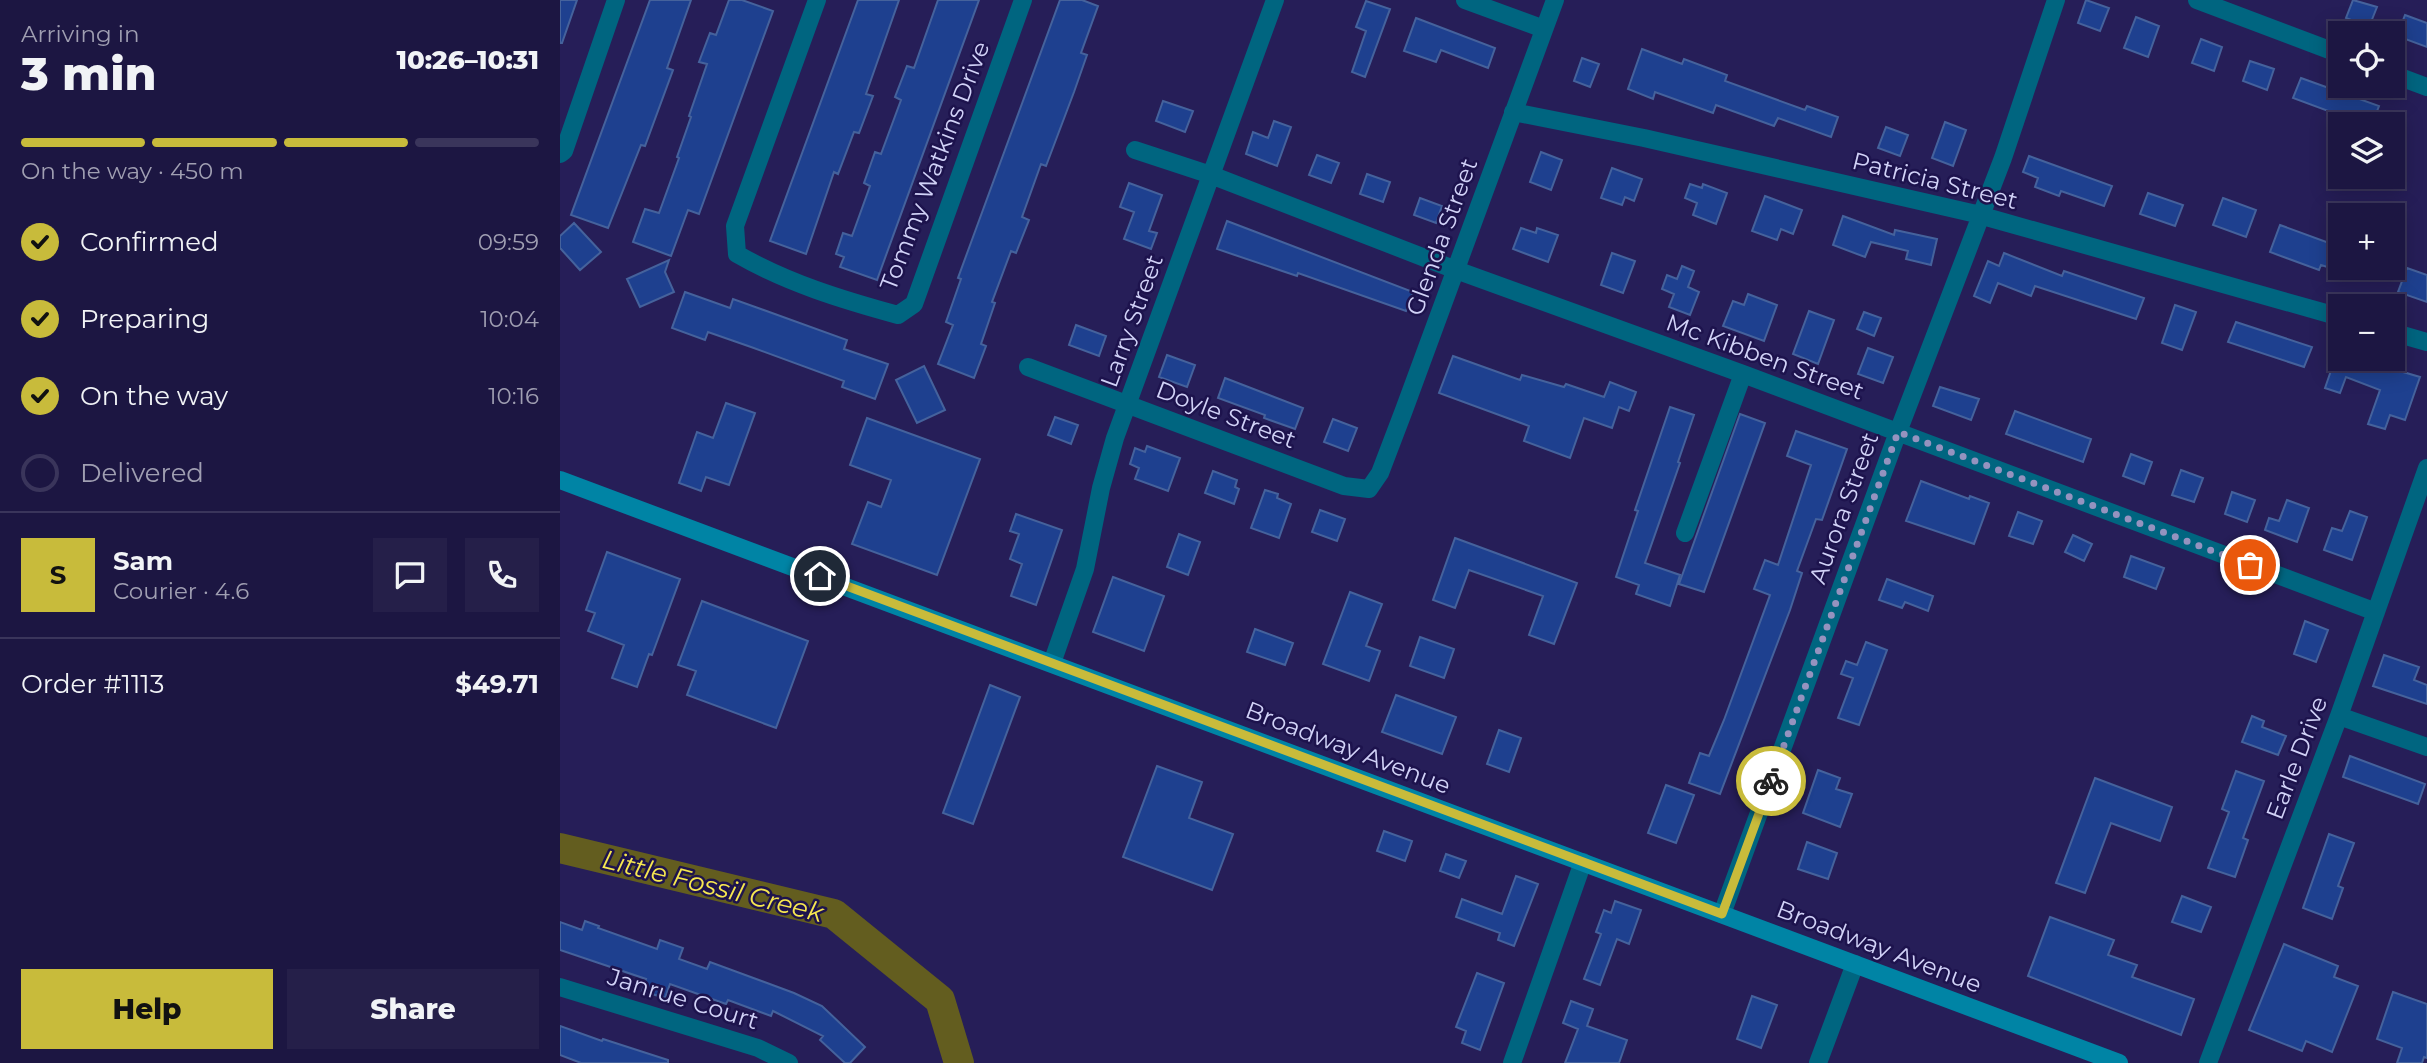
<!DOCTYPE html>
<html lang="en">
<head>
<meta charset="utf-8">
<style>
  body { margin:0; font-family:Montserrat,sans-serif; background:#251f49; color:#f1f3f6; height:100vh; display:flex; flex-direction:column; font-size:26px; white-space:nowrap }
  * { box-sizing:border-box; margin:0 }
  p { font-size:23px; color:#a09fb2 }
  .icon { flex:none; width:38px; height:38px; fill:none; stroke:currentColor; stroke-width:2; stroke-linecap:round; stroke-linejoin:round }
  .map { position:relative; flex:1; overflow:hidden }
  .panel { display:flex; flex-direction:column; background:#1c1642; width:560px }
  .panel>* { flex:none }
  .buttons { position:absolute; left:1768px; top:21px; display:grid; gap:14px }
  .buttons a { display:grid; place-items:center; width:77px; height:77px; border-radius:0px; background:#1c1642; box-shadow:0 4px 18px #0003,0 0 0 2px #3a355b; font-size:35px }
  .pin { position:absolute; display:grid; place-items:center; width:60px; height:60px; color:#fff; margin:-30px; border:4px solid #fff; border-radius:50%; box-shadow:0 2px 7px #0007 }
  .courier { position:absolute; display:grid; place-items:center; width:70px; height:70px; margin:-35px; border:5px solid #c8bb3b; border-radius:50%; background:#fff; color:#222; box-shadow:0 2px 9px #0007 }
  .summary em { font-style:normal; font-weight:800 }
  .summary div { display:flex; flex-direction:column-reverse }
  .summary { display:flex; align-items:center; justify-content:space-between; height:119px; padding:0 21px }
  h1 { font-size:46px; font-weight:800; line-height:52px }
  .bar { display:grid; grid-template-columns:repeat(4,1fr); gap:10px 7px; align-content:center; height:84px; padding:0 21px }
  .bar i { height:9px; border-radius:5px; background:#3a355b }
  .bar .on { background:#c8bb3b }
  .bar p { grid-column:span 4 }
  .line { display:flex; align-items:center; gap:18px; padding:0 21px; border-top:2px solid #3a355b }
  .line div { flex:1 }
  .round { display:grid; place-items:center; flex:none; width:74px; height:74px; border-radius:0px; background:#251f49 }
  ol { padding:0 21px; list-style:none }
  li { display:flex; align-items:center; gap:21px; height:77px }
  li p { margin-inline-start:auto }
  li .icon { padding:7px; border-radius:50%; background:#c8bb3b; color:#111; stroke-width:4 }
  li:last-child { color:#a09fb2 }
  li i { width:38px; height:38px; border:4px solid #3a355b; border-radius:50% }
  .action { display:flex; gap:14px; margin-top:auto; padding:14px 21px }
  .action a { flex:1; height:80px; border-radius:0px; background:#c8bb3b; color:#111; font-size:28px; font-weight:800; line-height:80px; text-align:center }
  .action a+a { background:#251f49; color:#f1f3f6 }
  main { display:flex; flex:1; min-height:0 }
  .map>svg:first-child { display:block }
  .lines { fill:none; stroke-linecap:round; stroke-linejoin:round }
  .river { stroke:#635d1f; stroke-width:30 }
  .building { fill:#1e408f; stroke:#45629c; stroke-width:2 }
  .minor { stroke:#006580; stroke-width:18 }
  .secondary { stroke:#0084a5; stroke-width:18 }
  .done { stroke:#9593bf; stroke-width:7; stroke-dasharray:0 12.6 }
  .route { stroke:#c8bb3b; stroke-width:9 }
  .labels { text-anchor:middle; stroke-width:5; stroke-linejoin:round; paint-order:stroke }
  .street-label { font-size:24px; fill:#d1d2f7; stroke:#1d134d }
  .water-label { font-size:26px; font-style:italic; fill:#f7e850; stroke:#1d134d }
</style>
</head>
<body>
<main>
<section class="panel">
<div class="summary"><div><h1>3 min</h1><p>Arriving in</p></div><em>10:26–10:31</em></div>
<div class="bar"><i class="on"></i><i class="on"></i><i class="on"></i><i></i><p>On the way · 450 m</p></div>
<ol>
<li><svg class="icon" aria-label="check" viewBox="0 0 24 24"><path d="M5 12l5 5 9-10"/></svg>Confirmed<p>09:59</p></li>
<li><svg class="icon" aria-label="check" viewBox="0 0 24 24"><path d="M5 12l5 5 9-10"/></svg>Preparing<p>10:04</p></li>
<li><svg class="icon" aria-label="check" viewBox="0 0 24 24"><path d="M5 12l5 5 9-10"/></svg>On the way<p>10:16</p></li>
<li><i></i>Delivered</li>
</ol>
<div class="line" style="height:126px"><b class="round" style="background:#c8bb3b;color:#111">S</b><div><b>Sam</b><p>Courier · 4.6</p></div><a class="round"><svg class="icon" aria-label="chat" viewBox="0 0 24 24"><path d="M4 5h16v11H9l-5 4z"/></svg></a><a class="round"><svg class="icon" aria-label="phone" viewBox="0 0 24 24"><path d="M5 4h4l2 5-3 2q2 4 5 5l2-3 5 2v4C11 20 4 13 5 4z"/></svg></a></div>
<div class="line" style="height:91px"><div>Order #1113</div><b>$49.71</b></div>
<div class="action"><a>Help</a><a>Share</a></div>
</section>
<div class="map">
<svg width="1867" height="1063" viewBox="0 0 1867 1063">
  <rect width="100%" height="100%" fill="#261e58"/>
  <g class="lines">
    <path class="river" d="M0,848L274,914L380,1000L399,1063"/>
  </g>
  <path class="building" d="M0,0H17L2,43H0Z
    M90,0H131L107,68L113,70L85,146L81,145L48,228L11,215Z
    M169,0H182L213,11L139,214L128,210L111,256L73,242L85,209L99,213L119,158L117,157L131,117L129,116L147,64L139,62L150,33L156,35Z
    M298,0H339L306,94L313,96L299,133L294,132L278,174L274,172L246,254L210,241Z
    M378,0H419L317,280L280,267L284,257L276,254L283,233L292,236L310,186L304,183L315,152L321,154L341,100L335,97L347,66L354,68Z
    M500,0H522L538,6L521,53L527,55L514,92L486,166L481,164L462,217L469,220L456,253L451,251L432,302L435,303L421,344L426,346L414,378L378,364L393,325L386,322L401,279L398,278L413,237Z
    M1526,0L1549,8L1540,31L1518,23Z
    M1793,0L1817,7L1809,27L1786,18Z
    M806,1L830,9L805,77L792,72L806,31L796,27Z
    M1845,15L1867,23V47L1837,36Z
    M1576,17L1599,26L1588,57L1564,48Z
    M856,18L935,48L928,68L881,50L876,62L844,51Z
    M1641,39L1662,47L1654,71L1632,63Z
    M1082,49L1122,64L1124,59L1167,75L1165,81L1245,110L1247,106L1278,117L1271,137L1218,118L1214,126L1156,105L1153,113L1095,92L1093,99L1068,89Z
    M1022,58L1039,64L1030,87L1014,81Z
    M1690,61L1714,69L1707,90L1683,81Z
    M1741,78L1819,106L1812,124H1779L1782,116L1733,98Z
    M603,101L633,111L625,132L596,121Z
    M714,121L731,127L717,166L686,154L693,132L708,138Z
    M1385,122L1406,130L1393,166L1372,158Z
    M1326,127L1348,135L1340,156L1318,148Z
    M981,152L1002,160L991,190L970,182Z
    M757,155L779,163L771,183L749,175Z
    M1469,156L1552,186L1544,206L1501,191L1499,196L1475,187L1478,178L1463,172Z
    M1052,168L1082,179L1074,201L1065,197L1062,205L1041,198Z
    M807,174L830,182L823,202L800,194Z
    M569,183L602,195L589,231L597,233L591,249L564,239L574,212L560,207Z
    M1130,184L1142,188L1143,184L1167,193L1156,224L1133,215L1137,203L1125,198Z
    M1588,193L1623,205L1615,226L1580,214Z
    M1205,196L1242,210L1233,234L1221,229L1217,240L1192,231Z
    M860,198L882,206L876,223L854,215Z
    M1663,198L1696,210L1686,237L1653,225Z
    M1283,216L1334,235L1335,230L1377,239L1371,265L1346,259L1348,251L1311,242L1305,257L1273,245Z
    M667,221L853,292L846,311L738,273L737,276L657,249Z
    M14,223L41,252L20,270L0,248V236Z
    M1720,225L1780,247V271L1761,265L1759,270L1710,252Z
    M961,228L976,233L977,228L998,235L988,262L953,249Z
    M1052,253L1075,261L1063,293L1041,285Z
    M1444,253L1502,276L1504,271L1584,298L1576,319L1475,286L1471,296L1438,283L1430,303L1414,296L1428,261L1439,266Z
    M109,260L105,272L114,292L80,307L67,279Z
    M1122,266L1134,271L1128,287L1139,292L1130,315L1109,307L1114,294L1102,289L1107,275L1117,279Z
    M1847,268L1867,275V302L1838,292Z
    M125,292L170,308L173,299L287,340L284,349L328,364L315,399L282,387L284,381L191,347L148,332L145,340L112,328Z
    M1188,294L1217,305L1204,341L1163,326L1173,301L1184,305Z
    M1615,305L1636,312L1622,350L1602,343Z
    M1249,311L1274,320L1258,364L1233,354Z
    M1304,312L1321,318L1314,336L1297,329Z
    M1676,322L1752,347L1744,367L1668,342Z
    M516,325L546,336L539,356L509,345Z
    M1308,348L1333,357L1323,383L1298,374Z
    M607,355L635,365L627,387L599,377Z
    M893,356L960,380L962,375L1004,387L1006,384L1044,397L1050,382L1076,392L1069,411L1059,407L1052,428L1024,418L1010,458L964,441L969,426L879,393Z
    M1775,359H1799L1860,377L1845,420L1830,415L1825,429L1808,424L1820,390L1786,377L1780,393L1765,388Z
    M364,366L385,410L357,423L336,380Z
    M665,378L743,408L735,429L704,418L705,415L658,398Z
    M1380,387L1419,399L1411,420L1373,406Z
    M166,403L195,413L169,485L146,477L141,491L119,483L137,432L153,438Z
    M1110,407L1134,415L1118,462L1120,463L1085,563L1120,575L1110,606L1076,594L1079,585L1056,577L1078,511L1075,510Z
    M1455,411L1531,439L1523,462L1446,434Z
    M1180,414L1205,423L1144,592L1119,584Z
    M495,417L518,425L511,444L488,435Z
    M307,418L420,459L377,575L292,544L308,502L321,507L331,480L290,465Z
    M773,419L797,428L788,451L764,442Z
    M1236,431L1287,449L1262,520L1256,519L1237,571L1242,573L1230,610L1160,794L1129,783L1140,753L1149,756L1164,720L1210,595L1194,589L1205,560L1218,565L1251,465L1227,456Z
    M587,446L620,458L608,491L575,479L579,468L570,464L575,448L585,452Z
    M1571,454L1592,462L1584,484L1563,476Z
    M1621,470L1643,478L1634,502L1612,495Z
    M653,471L677,480L675,487L679,489L674,504L645,493Z
    M1361,481L1409,499L1410,496L1429,503L1414,544L1346,521Z
    M705,490L718,494L717,498L731,504L719,538L691,528Z
    M1672,492L1695,500L1687,522L1665,514Z
    M1727,500L1749,508L1737,542L1705,530L1709,518L1719,521Z
    M760,510L785,519L777,541L752,532Z
    M1790,511L1807,517L1792,560L1764,550L1772,528L1782,531Z
    M1458,512L1482,521L1473,544L1449,536Z
    M456,514L502,530L476,605L451,596L462,564L450,559L459,534L450,531Z
    M619,534L640,542L628,575L607,567Z
    M1513,535L1532,544L1524,561L1505,552Z
    M895,538L1017,583L994,644L969,635L983,596L909,570L895,608L873,600Z
    M47,552L120,579L92,655L89,654L77,687L52,678L64,645L28,631L35,613L26,610Z
    M1571,556L1604,568L1596,589L1564,577Z
    M553,577L604,596L584,651L533,632Z
    M1327,579L1373,596L1368,611L1345,602L1342,608L1319,600Z
    M790,592L822,604L806,646L820,651L809,681L763,664Z
    M142,601L248,641L216,728L127,695L136,671L118,665Z
    M1745,621L1768,630L1756,662L1734,654Z
    M695,629L733,643L725,665L687,652Z
    M860,637L894,649L884,678L850,666Z
    M1306,642L1327,650L1299,725L1278,718L1293,678L1281,674L1286,661L1297,665Z
    M1824,655L1859,667L1854,680L1867,685V704L1813,686Z
    M430,685L460,697L413,824L383,813Z
    M836,695L896,717L882,754L822,732Z
    M1692,716L1704,721L1702,727L1726,736L1718,755L1682,742Z
    M939,730L961,738L949,772L927,764Z
    M1790,756L1865,784L1858,804L1783,777Z
    M597,766L642,782L629,818L673,834L652,890L563,857Z
    M1258,770L1280,778L1276,789L1292,794L1280,827L1243,813Z
    M1676,771L1704,781L1683,838L1688,840L1675,877L1648,868L1669,812L1662,809Z
    M1535,778L1612,807L1600,841L1551,823L1525,893L1496,883Z
    M1106,785L1134,795L1116,843L1088,833Z
    M824,831L852,841L845,861L817,851Z
    M1769,834L1794,843L1778,886L1783,888L1772,919L1743,908Z
    M1247,842L1277,853L1268,879L1238,869Z
    M886,854L906,861L899,878L880,871Z
    M956,876L978,884L954,946L938,940L940,933L896,917L902,899L942,914Z
    M1622,896L1651,907L1641,932L1612,922Z
    M1055,901L1081,910L1069,944L1057,939L1040,985L1024,979L1041,934L1036,932L1044,910L1051,913Z
    M1490,917L1554,940L1548,955L1577,965L1572,977L1634,999L1621,1035L1468,976Z
    M25,921L39,926L38,928L97,949L100,940L123,948L119,959L147,969L150,962L234,993L262,1006L305,1047L290,1063H285L260,1040L263,1036L213,1011L211,1016L168,1000L166,1004L110,984L105,998L82,991L86,979L0,950V922L22,930Z
    M1724,944L1778,966L1774,977L1798,986L1772,1052L1746,1041L1742,1051L1689,1030Z
    M917,973L944,983L920,1050L902,1043L906,1031L896,1027Z
    M1833,992L1867,1004V1058L1864,1057L1862,1063H1837L1842,1048L1817,1039Z
    M1192,996L1217,1005L1201,1048L1177,1039Z
    M1011,1001L1033,1009L1027,1026L1067,1040L1059,1063H1005L1018,1029L1003,1023Z
    M0,1026L42,1041L43,1039L108,1060V1063H21L0,1055Z"/>
  <g class="lines">
    <path class="minor" d="M257,0L175,226L177,254C227,283 283,300 338,315L354,304L463,0
      M905,0L984,29
      M1637,0L1780,54
      M1832,74L1867,87
      M953,112L1084,138L1412,213L1780,317
      M575,150L651,175L896,270L1183,374L1816,612
      M0,154L4,151L56,0
      M1832,332L1867,342
      M468,367L784,486L809,489L820,473L844,410L995,0
      M1125,533L1183,374
      M492,663L525,569L541,488L555,438L715,0
      M1779,716L1867,747
      M1162,914L1338,432L1443,158L1496,0
      M0,987L198,1048L229,1063
      M952,1063L1023,862
      M1258,1063L1295,964
      M1648,1063L1779,716L1867,468"/>
    <path class="secondary" d="M0,480L1559,1063"/>
  </g>
  <g class="lines">
    <path class="done" d="M1211,781L1338,432L1690,565"/>
    <path class="route" d="M260,576L1162,914L1211,781"/>
  </g>
  <g class="labels">
    <g class="street-label">
      <text transform="translate(375 166) rotate(-69)" y="8">Tommy Watkins Drive</text>
      <text transform="translate(1375 181) rotate(14)" y="8">Patricia Street</text>
      <text transform="translate(882 237) rotate(-70)" y="8">Glenda Street</text>
      <text transform="translate(572 321) rotate(-70)" y="8">Larry Street</text>
      <text transform="translate(1205 357) rotate(20)" y="8">Mc Kibben Street</text>
      <text transform="translate(666 415) rotate(21)" y="8">Doyle Street</text>
      <text transform="translate(1284 508) rotate(-70)" y="8">Aurora Street</text>
      <text transform="translate(788 748) rotate(21)" y="8">Broadway Avenue</text>
      <text transform="translate(1737 758) rotate(-69)" y="8">Earle Drive</text>
      <text transform="translate(1319 947) rotate(21)" y="8">Broadway Avenue</text>
      <text transform="translate(123 999) rotate(17)" y="8">Janrue Court</text>
    </g>
    <g class="water-label">
      <text transform="translate(153 886) rotate(14)" y="9">Little Fossil Creek</text>
    </g>
  </g>
</svg>
<div class="buttons">
<a><svg class="icon" aria-label="locate" viewBox="0 0 24 24"><circle cx="12" cy="12" r="6"/><path d="M12 2v4M12 18v4M2 12h4M18 12h4"/></svg></a>
<a><svg class="icon" aria-label="layers" viewBox="0 0 24 24"><path d="M12 4l9 5-9 5-9-5zM3 14l9 5 9-5"/></svg></a>
<a>+</a>
<a>−</a>
</div>
<div class="pin" style="left:1690px;top:565px;background:#ea580c"><svg class="icon" aria-label="bag" viewBox="0 0 24 24"><path d="M5 8h14l-1 12H6zM9 8a3 3 0 0 1 6 0"/></svg></div>
<div class="pin" style="left:260px;top:576px;background:#1f2937"><svg class="icon" aria-label="home" viewBox="0 0 24 24"><path d="M3 11l9-7 9 7M6 9v11h12V9"/></svg></div>
<div class="courier" style="left:1211px;top:781px"><svg class="icon" aria-label="bike" viewBox="0 0 24 24"><circle cx="6" cy="16" r="4"/><circle cx="18" cy="16" r="4"/><path d="M6 16l4-8h5l3 8M10 8l3 8H6M13 5h3"/></svg></div>
</div>
</main>
</body>
</html>
